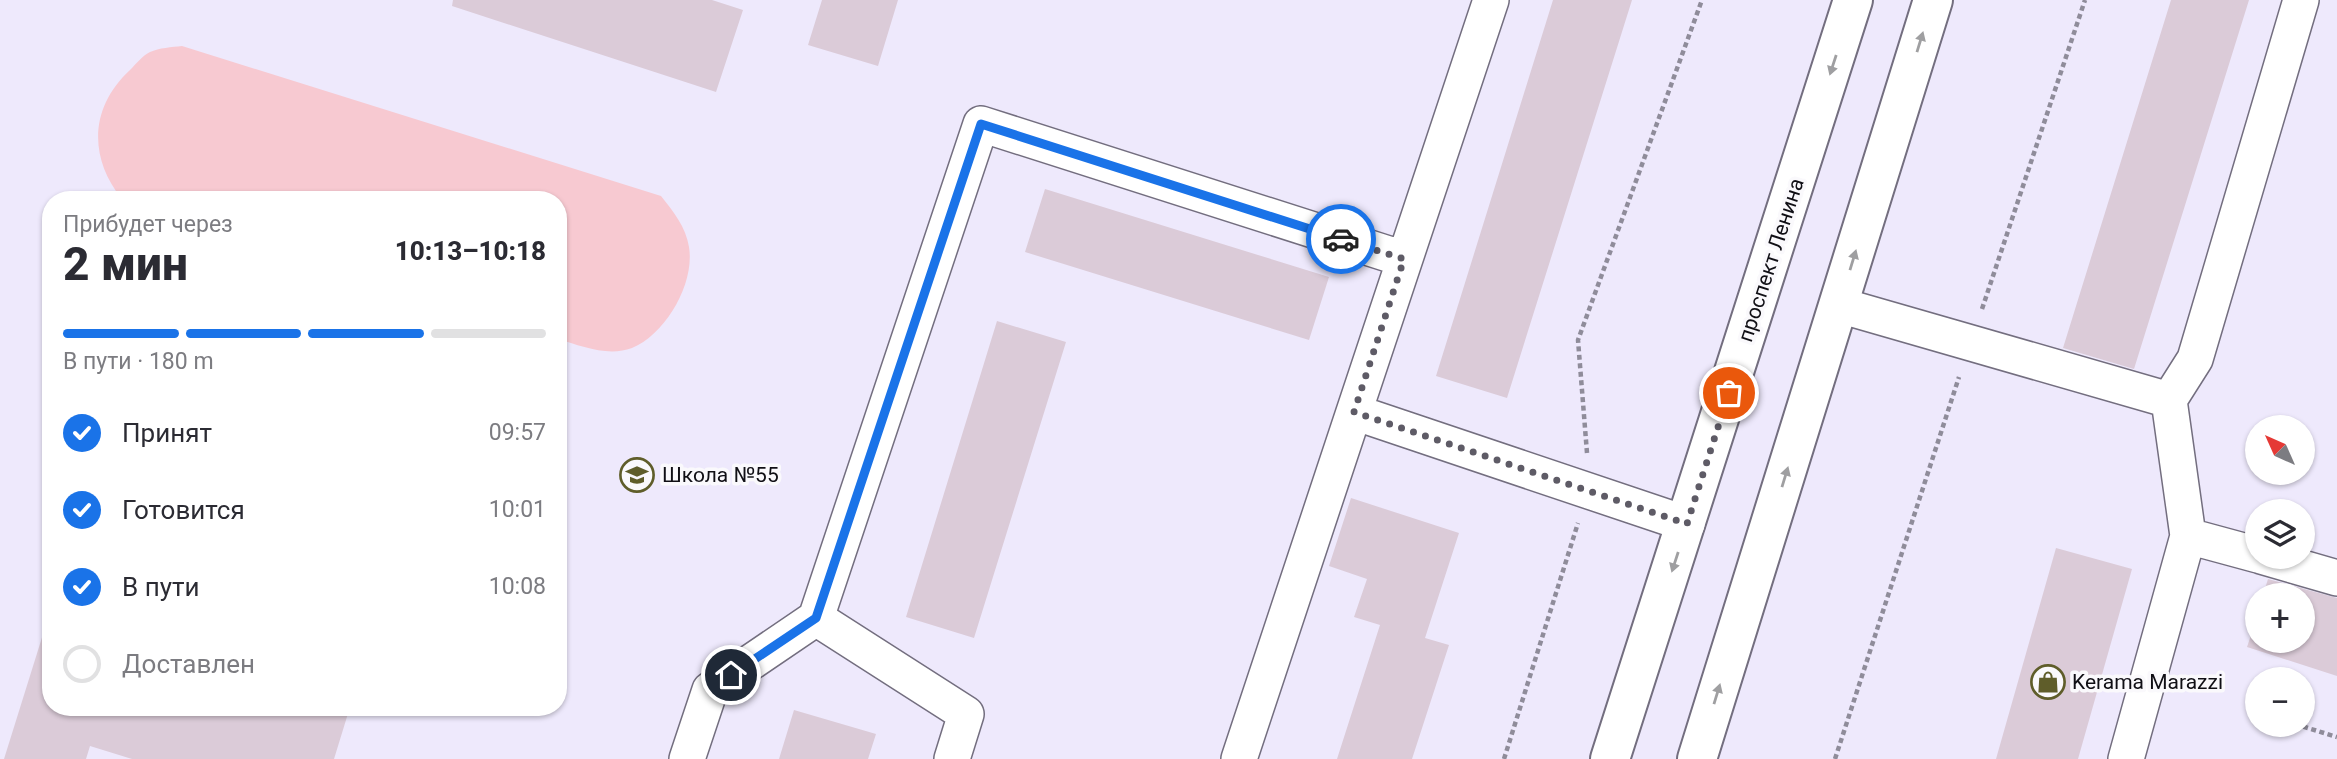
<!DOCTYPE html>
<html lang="ru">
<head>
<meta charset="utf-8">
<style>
  body { margin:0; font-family:Roboto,sans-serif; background:#f7f7f7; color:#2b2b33; height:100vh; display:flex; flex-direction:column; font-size:26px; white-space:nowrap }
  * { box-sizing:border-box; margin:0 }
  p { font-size:23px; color:#7c7c81 }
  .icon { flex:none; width:38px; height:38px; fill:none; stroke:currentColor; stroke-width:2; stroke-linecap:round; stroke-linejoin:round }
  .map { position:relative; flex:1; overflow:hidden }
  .details { position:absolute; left:42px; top:191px; width:525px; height:525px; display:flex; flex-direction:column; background:#fff; border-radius:28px; box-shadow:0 2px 5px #0004 }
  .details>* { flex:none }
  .needle { width:46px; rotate:315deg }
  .controls { position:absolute; left:2245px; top:415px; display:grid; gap:14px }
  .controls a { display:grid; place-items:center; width:70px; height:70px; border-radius:50%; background:#fff; box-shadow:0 2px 5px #0004; font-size:35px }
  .pin { position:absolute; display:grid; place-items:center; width:60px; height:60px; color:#fff; margin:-30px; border:4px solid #fff; border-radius:50%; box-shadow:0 2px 7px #0007 }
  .courier { position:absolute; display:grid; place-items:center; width:70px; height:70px; margin:-35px; border:5px solid #1a73e8; border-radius:50%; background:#fff; color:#222; box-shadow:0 2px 9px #0007 }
  .head em { font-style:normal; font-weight:800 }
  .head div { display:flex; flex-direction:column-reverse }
  .head { display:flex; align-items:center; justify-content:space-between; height:119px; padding:0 21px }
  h1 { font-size:46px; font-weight:800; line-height:52px }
  .bar { display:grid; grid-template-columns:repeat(4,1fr); gap:10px 7px; align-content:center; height:84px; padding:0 21px }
  .bar i { height:9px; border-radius:5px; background:#e1e1e2 }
  .bar .selected { background:#1a73e8 }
  .bar p { grid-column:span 4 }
  ol { padding:0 21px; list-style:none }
  li { display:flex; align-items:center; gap:21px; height:77px }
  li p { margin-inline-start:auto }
  li .icon { padding:7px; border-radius:50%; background:#1a73e8; color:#fff; stroke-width:4 }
  li:last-child { color:#7c7c81 }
  li i { width:38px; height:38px; border:4px solid #e1e1e2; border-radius:50% }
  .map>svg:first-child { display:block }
  .green { fill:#f7c9d1 }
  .building { fill:#dbcbd8 }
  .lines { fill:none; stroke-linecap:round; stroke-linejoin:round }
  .minor-casing { stroke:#736e7f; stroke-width:38 }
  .major-casing { stroke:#736e7f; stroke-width:42 }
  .path { stroke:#8f8c9a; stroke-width:4.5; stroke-dasharray:5 3.5; stroke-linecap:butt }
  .minor { stroke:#fff; stroke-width:35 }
  .major { stroke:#fff; stroke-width:38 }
  .oneway { fill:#9f9fa1 }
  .done { stroke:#5e5b66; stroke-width:7; stroke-dasharray:0 12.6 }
  .route { stroke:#1a73e8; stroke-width:9 }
  .labels { text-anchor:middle; stroke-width:7; stroke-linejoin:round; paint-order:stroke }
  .street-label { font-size:21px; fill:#100f15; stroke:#faf9fc }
  .poi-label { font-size:21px; fill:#100f15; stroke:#faf9fc; text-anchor:start }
</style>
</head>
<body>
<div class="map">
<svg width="2337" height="759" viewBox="0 0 2337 759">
  <rect width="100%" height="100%" fill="#eee9fc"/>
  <path class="green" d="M182,46L661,196C673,211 686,227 689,247C695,283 666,334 632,348C608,357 581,346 558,339V200L122,199C88,157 90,107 130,70C136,64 143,55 150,52C159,48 172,47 182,46Z"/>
  <path class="building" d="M453,0H712L743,10L716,92L452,6Z
    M822,0H898L878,66L808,45Z
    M1553,0H1632L1507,398L1436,376Z
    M2171,0H2249L2134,369L2063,348Z
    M1045,189L1329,277L1309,340L1025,252Z
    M997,321L1066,342L974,638L906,617Z
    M1351,498L1459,533L1425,638L1449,645L1412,759H1337L1380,625L1354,617L1367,579L1329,566Z
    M2056,548L2132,569L2078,759H1996Z
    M2268,579L2337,598V676L2247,647L2258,614V640H2303V595H2263Z
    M44,631L51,632V707H239L266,715L268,707H350L334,759H132L90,746L86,759H4Z
    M794,710L876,734L868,759H779Z"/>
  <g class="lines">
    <g class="minor-casing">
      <path id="minor" d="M1491,0L1354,412L1687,524
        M1839,305L2169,400L2195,359L2301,0
        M2188,536L2258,555
        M2261,556L2337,578
        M816,618L966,714L952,759
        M687,759L710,690L816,618L981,124L1404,259
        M1239,759L1354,412
        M2126,759L2188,536L2169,400"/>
    </g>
    <g class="major-casing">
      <path id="major" d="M1610,759L1853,0
        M1697,759L1933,0"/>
    </g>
    <path class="path" d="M1982,309L2085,0
      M1587,453L1578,340L1702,0
      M2295,724L2337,737
      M1504,759L1578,523
      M1835,759L1959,377"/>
    <use href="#minor" class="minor"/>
    <use href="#major" class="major"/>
  </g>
  <defs><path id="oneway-solid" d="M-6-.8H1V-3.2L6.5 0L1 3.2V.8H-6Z" transform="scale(1.75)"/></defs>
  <g class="oneway">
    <use href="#oneway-solid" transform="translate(1920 42) rotate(-73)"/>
    <use href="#oneway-solid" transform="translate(1833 65) rotate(108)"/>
    <use href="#oneway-solid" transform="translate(1853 260) rotate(-73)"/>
    <use href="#oneway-solid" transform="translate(1785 477) rotate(-73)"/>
    <use href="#oneway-solid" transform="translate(1675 562) rotate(108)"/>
    <use href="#oneway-solid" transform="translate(1717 694) rotate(-73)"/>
  </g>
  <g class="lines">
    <path class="done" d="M1341,239L1404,259L1354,412L1687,524L1729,393"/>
    <path class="route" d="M731,675L816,618L981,124L1341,239"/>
  </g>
  <defs>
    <g id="school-ring" transform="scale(1.75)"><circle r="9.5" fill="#faf9fc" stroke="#5f5d2a" stroke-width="1.5"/><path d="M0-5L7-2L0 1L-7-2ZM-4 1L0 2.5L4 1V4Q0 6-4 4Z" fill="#5f5d2a"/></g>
    <g id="shop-ring" transform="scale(1.75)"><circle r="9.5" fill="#faf9fc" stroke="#5f5d2a" stroke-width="1.5"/><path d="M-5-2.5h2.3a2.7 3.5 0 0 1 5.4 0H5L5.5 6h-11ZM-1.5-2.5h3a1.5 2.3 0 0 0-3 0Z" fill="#5f5d2a"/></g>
  </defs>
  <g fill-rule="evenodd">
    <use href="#school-ring" x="637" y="475"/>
    <use href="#shop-ring" x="2048" y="682"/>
  </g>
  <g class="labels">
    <g class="street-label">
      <text transform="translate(1771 260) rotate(-72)" y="7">проспект Ленина</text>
    </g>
    <g class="poi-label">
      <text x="662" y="482">Школа №55</text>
      <text x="2072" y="689">Kerama Marazzi</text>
    </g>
  </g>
</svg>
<div class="controls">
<a><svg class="needle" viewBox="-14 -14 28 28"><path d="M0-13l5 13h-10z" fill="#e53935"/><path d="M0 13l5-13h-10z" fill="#7c7c81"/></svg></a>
<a><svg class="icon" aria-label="layers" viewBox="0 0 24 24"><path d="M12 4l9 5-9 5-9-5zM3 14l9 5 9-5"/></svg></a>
<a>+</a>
<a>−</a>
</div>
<div class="pin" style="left:1729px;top:393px;background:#ea580c"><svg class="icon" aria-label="bag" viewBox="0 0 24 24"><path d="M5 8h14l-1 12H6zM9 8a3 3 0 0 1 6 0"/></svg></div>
<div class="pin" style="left:731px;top:675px;background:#1f2937"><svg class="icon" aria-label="home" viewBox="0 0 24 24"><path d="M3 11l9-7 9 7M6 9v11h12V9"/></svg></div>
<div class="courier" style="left:1341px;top:239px"><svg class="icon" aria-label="car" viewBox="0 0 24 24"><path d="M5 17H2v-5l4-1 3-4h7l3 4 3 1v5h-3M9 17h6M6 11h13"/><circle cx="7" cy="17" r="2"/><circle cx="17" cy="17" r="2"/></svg></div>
<section class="details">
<div class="head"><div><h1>2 мин</h1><p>Прибудет через</p></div><em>10:13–10:18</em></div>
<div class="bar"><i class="selected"></i><i class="selected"></i><i class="selected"></i><i></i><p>В пути · 180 m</p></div>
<ol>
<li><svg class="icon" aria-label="check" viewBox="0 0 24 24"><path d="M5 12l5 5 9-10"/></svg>Принят<p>09:57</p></li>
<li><svg class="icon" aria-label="check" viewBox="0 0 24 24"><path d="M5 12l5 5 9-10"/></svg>Готовится<p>10:01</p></li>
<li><svg class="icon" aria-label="check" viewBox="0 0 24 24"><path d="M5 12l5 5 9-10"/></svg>В пути<p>10:08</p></li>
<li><i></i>Доставлен</li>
</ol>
</section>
</div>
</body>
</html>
